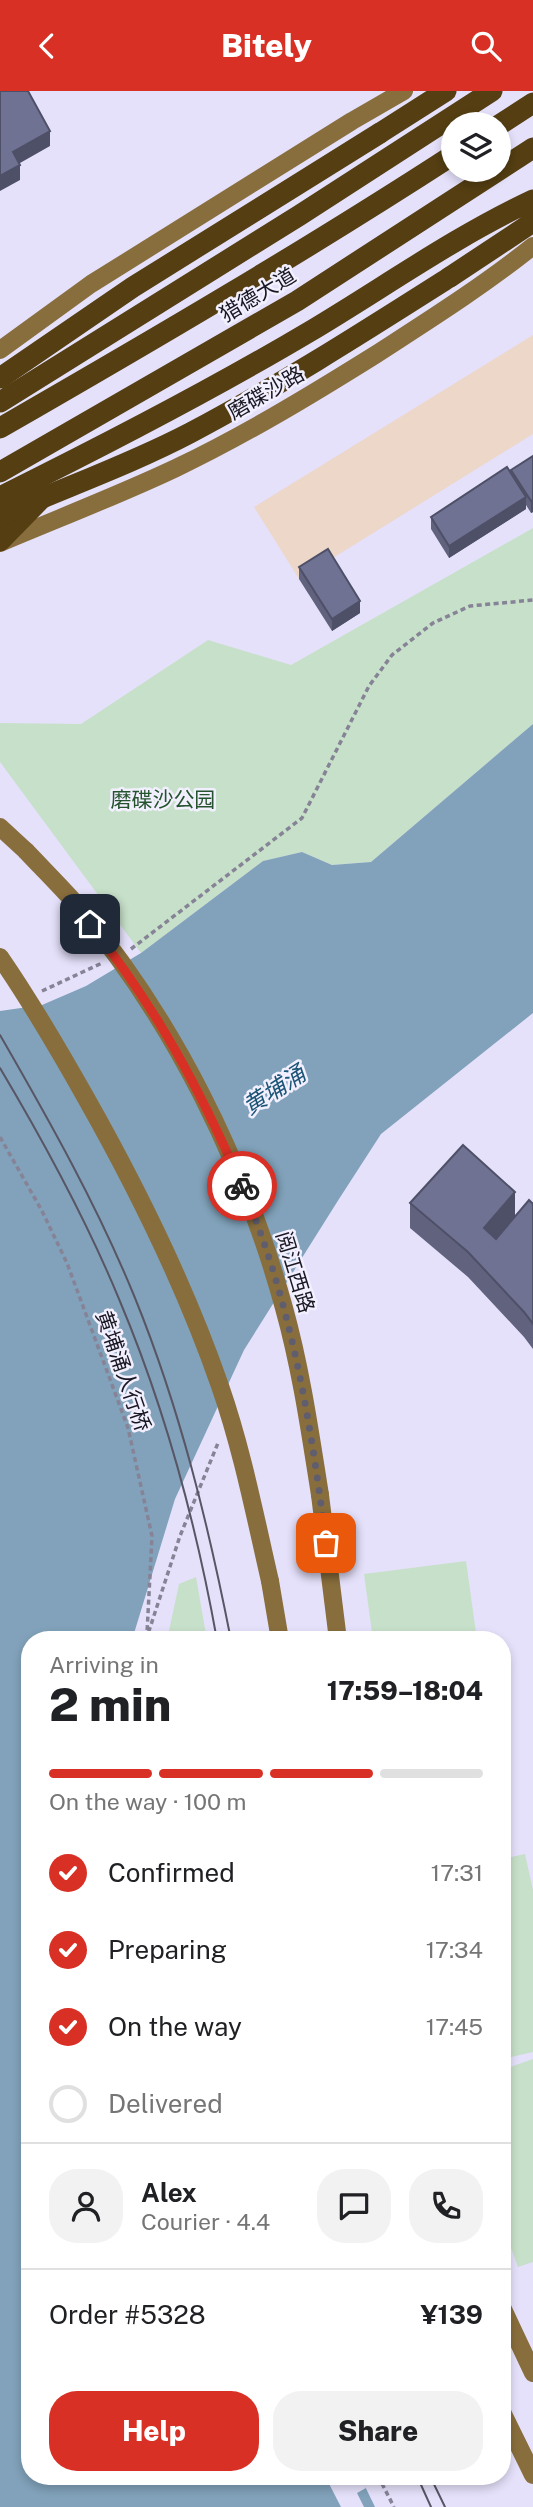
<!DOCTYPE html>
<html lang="en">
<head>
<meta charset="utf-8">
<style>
  body { margin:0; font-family:"Public Sans","Noto Sans SC",sans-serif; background:#f2f2f2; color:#202124; height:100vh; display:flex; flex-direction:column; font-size:26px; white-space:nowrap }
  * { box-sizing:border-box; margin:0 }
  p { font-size:23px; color:#757577 }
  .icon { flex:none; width:38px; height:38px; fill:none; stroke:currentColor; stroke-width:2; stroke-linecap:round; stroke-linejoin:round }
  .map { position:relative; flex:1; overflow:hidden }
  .drawer { position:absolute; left:21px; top:1540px; width:490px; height:854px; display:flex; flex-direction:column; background:#fff; border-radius:28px; box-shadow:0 4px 10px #0003 }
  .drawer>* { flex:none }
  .fabs { position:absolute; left:441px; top:21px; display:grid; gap:14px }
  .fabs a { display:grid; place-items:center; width:70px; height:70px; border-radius:50%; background:#fff; box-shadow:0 4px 10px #0003; font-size:35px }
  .pin { position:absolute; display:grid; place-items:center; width:60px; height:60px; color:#fff; margin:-30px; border-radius:14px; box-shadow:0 4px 10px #0006 }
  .courier { position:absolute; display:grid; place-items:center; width:70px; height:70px; margin:-35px; border:5px solid #d93025; border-radius:50%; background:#fff; color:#222; box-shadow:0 2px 9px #0007 }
  .head em { font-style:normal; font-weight:800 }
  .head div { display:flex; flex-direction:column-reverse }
  .head { display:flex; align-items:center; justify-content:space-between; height:119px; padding:0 28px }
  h1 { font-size:46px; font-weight:800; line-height:52px }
  .bar { display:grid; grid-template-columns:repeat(4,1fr); gap:10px 7px; align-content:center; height:84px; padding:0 28px }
  .bar i { height:9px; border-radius:5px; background:#e0e0e0 }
  .bar .current { background:#d93025 }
  .bar p { grid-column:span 4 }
  .line { display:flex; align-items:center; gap:18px; padding:0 28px; border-top:2px solid #e0e0e0 }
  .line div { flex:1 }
  .round { display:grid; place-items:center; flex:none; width:74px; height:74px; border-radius:28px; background:#f2f2f2 }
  ol { padding:0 28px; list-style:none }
  li { display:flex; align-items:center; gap:21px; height:77px }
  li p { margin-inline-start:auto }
  li .icon { padding:7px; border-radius:50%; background:#d93025; color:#fff; stroke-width:4 }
  li:last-child { color:#757577 }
  li i { width:38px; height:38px; border:4px solid #e0e0e0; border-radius:50% }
  .primary-button { display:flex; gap:14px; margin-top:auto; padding:14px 28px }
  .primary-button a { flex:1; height:80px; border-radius:28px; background:#d93025; color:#fff; font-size:28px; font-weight:800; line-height:80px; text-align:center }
  .primary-button a+a { background:#f2f2f2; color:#202124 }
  header { display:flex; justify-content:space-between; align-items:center; height:91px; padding:0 28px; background:#d93025; color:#fff; font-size:32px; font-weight:800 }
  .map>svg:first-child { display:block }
  .industrial { fill:#ecd7c9 }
  .green { fill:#c7e0c9 }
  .water { fill:#81a2ba }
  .pier { fill:#e5e1fb }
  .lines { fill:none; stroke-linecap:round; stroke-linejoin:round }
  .path { stroke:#868396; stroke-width:3.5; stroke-dasharray:5 3.5; stroke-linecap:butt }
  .secondary { stroke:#896e3d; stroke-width:18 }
  .highway { stroke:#543e12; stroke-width:21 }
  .tram { stroke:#585665; stroke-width:2 }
  .secondary-bridge { stroke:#896e3d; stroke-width:18 }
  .highway-bridge { stroke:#543e12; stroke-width:21 }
  .wall { fill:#60627e }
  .shaded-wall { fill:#4e5067 }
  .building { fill:#707293; stroke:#4e5067; stroke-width:2 }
  .done { stroke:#605e6e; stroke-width:7; stroke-dasharray:0 12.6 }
  .route { stroke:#d93025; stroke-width:9 }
  .labels { text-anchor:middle; stroke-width:5; stroke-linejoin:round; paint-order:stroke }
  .street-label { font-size:21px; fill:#181722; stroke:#f2f0fe }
  .park-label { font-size:21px; fill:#25532e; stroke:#f2f0fe }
  .water-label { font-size:23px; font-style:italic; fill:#1b5476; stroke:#f2f0fe }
</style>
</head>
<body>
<header><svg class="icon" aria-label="back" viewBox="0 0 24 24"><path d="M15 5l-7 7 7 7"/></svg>Bitely<svg class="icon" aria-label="search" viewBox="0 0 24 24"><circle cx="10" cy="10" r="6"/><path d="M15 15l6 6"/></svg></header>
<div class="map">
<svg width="533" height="2416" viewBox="0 0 533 2416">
  <rect width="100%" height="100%" fill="#e5e1fb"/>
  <path class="industrial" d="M533,244V343L299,488L254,416Z"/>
  <path class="green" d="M533,437V633L371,771L332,774L302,761L263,770L141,862L0,671V632L81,633L208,549L291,574Z
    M466,1470L477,1549H373L364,1483Z
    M196,1486L207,1549H167L179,1493Z
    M525,1763L533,1799V1961L502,1968V1768Z
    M533,1968V2171L518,2176L502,2132V1979Z"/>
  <path class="water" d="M533,633V922L381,1043L339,1108L244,1259L175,1408L132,1549H30V2385H360L375,2416H0V920L42,914L86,895L141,862L263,770L302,761L332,774L371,771Z"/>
  <path class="pier" d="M325,2385H360L366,2397L357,2402L364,2416H341Z"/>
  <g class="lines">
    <path class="path" d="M131,858L302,727L369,595L392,564L433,532L470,515L533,509
      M42,900L102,872
      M0,1046L42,1120L67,1172L128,1337L152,1445L147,1542
      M146,1549L180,1445L218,1352
      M378,2385L394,2416"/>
    <path class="secondary" d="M0,259L91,193L352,30L404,0
      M0,452C59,427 119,404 176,377C245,344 311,304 375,264C429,229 483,195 533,155
      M0,736L26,760
      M320,1404L338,1549
      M270,1490L280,1549
      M502,2216L533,2282
      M502,2321L533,2384"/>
    <path class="highway" d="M499,34L533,12
      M380,42L446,0
      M450,186L533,131
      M0,311L300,124L492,0
      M0,337C153,249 305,160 453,64
      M0,381L297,210L533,57
      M0,406C105,354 208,301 309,241C383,197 454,146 533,109
      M0,450L42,407"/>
    <path class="tram" d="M0,944C49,1029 98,1116 135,1207C180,1318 208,1432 231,1549
      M0,977C44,1051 86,1128 119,1208C165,1317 196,1432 217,1549
      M417,2385L431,2416
      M430,2385L445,2416"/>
    <path class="secondary-bridge" d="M26,760C43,778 61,796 77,814C174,930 244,1071 284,1217C301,1278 310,1341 320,1404
      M0,866C31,911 59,959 86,1007C138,1099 185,1194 220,1295C242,1358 255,1425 270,1490"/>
    <path class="highway-bridge" d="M0,287L133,196L380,42
      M0,425C63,397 129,374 190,342C279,295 365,240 450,186"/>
  </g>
  <path class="wall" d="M533,365V421L531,422L526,414V418L449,467L431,438V426L511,383V379Z
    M299,476L360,522L332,540L299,488Z
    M410,1112L515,1125L533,1113V1258L524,1246L468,1186L410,1137Z"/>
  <path class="shaded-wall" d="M50,40V55L13,76V61Z
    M20,74V89L0,100V85Z
    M526,406V418L449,467V455Z
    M533,409V421L531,422V410Z
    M360,510V522L332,540V528Z
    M515,1101V1126L484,1162V1137Z"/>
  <path class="building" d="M0,0H28L50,40L13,61L20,74L0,85Z
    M533,365V409L531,410L511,379Z
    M507,376L526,406L449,455L431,426Z
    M328,458L360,510L332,528L299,476Z
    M463,1054L515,1101L484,1137L496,1148L529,1109L533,1113V1233L524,1221L468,1161L410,1112Z"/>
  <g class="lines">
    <path class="done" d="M242,1095C291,1208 311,1332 326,1452"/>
    <path class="route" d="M90,833C157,918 199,996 242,1095"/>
  </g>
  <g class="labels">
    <g class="street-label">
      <text transform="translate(258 204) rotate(-31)" y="7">猎德大道</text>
      <text transform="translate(266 302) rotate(-30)" y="7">磨碟沙路</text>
      <text transform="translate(295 1181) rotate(73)" y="7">阅江西路</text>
      <text transform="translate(123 1280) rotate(71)" y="7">黄埔涌人行桥</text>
    </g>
    <g class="park-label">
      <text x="163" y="716">磨碟沙公园</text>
    </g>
    <g class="water-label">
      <text transform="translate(274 999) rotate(-33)" y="8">黄埔涌</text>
    </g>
  </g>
</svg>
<div class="fabs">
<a><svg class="icon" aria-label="layers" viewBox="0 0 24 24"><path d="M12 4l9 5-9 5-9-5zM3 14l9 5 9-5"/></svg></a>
</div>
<div class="pin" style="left:326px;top:1452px;background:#ea580c"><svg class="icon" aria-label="bag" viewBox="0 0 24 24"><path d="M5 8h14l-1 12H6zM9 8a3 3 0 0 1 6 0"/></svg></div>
<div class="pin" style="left:90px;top:833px;background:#1f2937"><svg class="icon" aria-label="home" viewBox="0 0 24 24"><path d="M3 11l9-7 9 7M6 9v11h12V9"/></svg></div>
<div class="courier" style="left:242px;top:1095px"><svg class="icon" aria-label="bike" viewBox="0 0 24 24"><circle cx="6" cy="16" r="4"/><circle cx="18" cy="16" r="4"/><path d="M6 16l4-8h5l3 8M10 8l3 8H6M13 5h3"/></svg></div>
<section class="drawer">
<div class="head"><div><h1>2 min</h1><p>Arriving in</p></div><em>17:59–18:04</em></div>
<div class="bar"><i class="current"></i><i class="current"></i><i class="current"></i><i></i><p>On the way · 100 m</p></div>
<ol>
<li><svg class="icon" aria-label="check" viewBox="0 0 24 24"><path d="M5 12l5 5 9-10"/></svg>Confirmed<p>17:31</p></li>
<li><svg class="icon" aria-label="check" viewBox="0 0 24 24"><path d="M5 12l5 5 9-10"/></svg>Preparing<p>17:34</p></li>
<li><svg class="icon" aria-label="check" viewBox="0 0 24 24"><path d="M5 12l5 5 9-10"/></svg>On the way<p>17:45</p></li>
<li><i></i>Delivered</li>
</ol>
<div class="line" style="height:126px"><a class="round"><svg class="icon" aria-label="person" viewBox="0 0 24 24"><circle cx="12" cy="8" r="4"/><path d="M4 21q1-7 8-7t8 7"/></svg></a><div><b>Alex</b><p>Courier · 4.4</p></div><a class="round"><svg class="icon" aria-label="chat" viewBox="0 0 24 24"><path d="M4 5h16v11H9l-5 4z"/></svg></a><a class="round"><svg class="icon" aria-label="phone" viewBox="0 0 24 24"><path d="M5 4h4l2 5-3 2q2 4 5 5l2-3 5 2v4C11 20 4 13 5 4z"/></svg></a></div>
<div class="line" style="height:91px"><div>Order #5328</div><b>¥139</b></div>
<div class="primary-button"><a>Help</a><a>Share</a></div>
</section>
</div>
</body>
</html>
